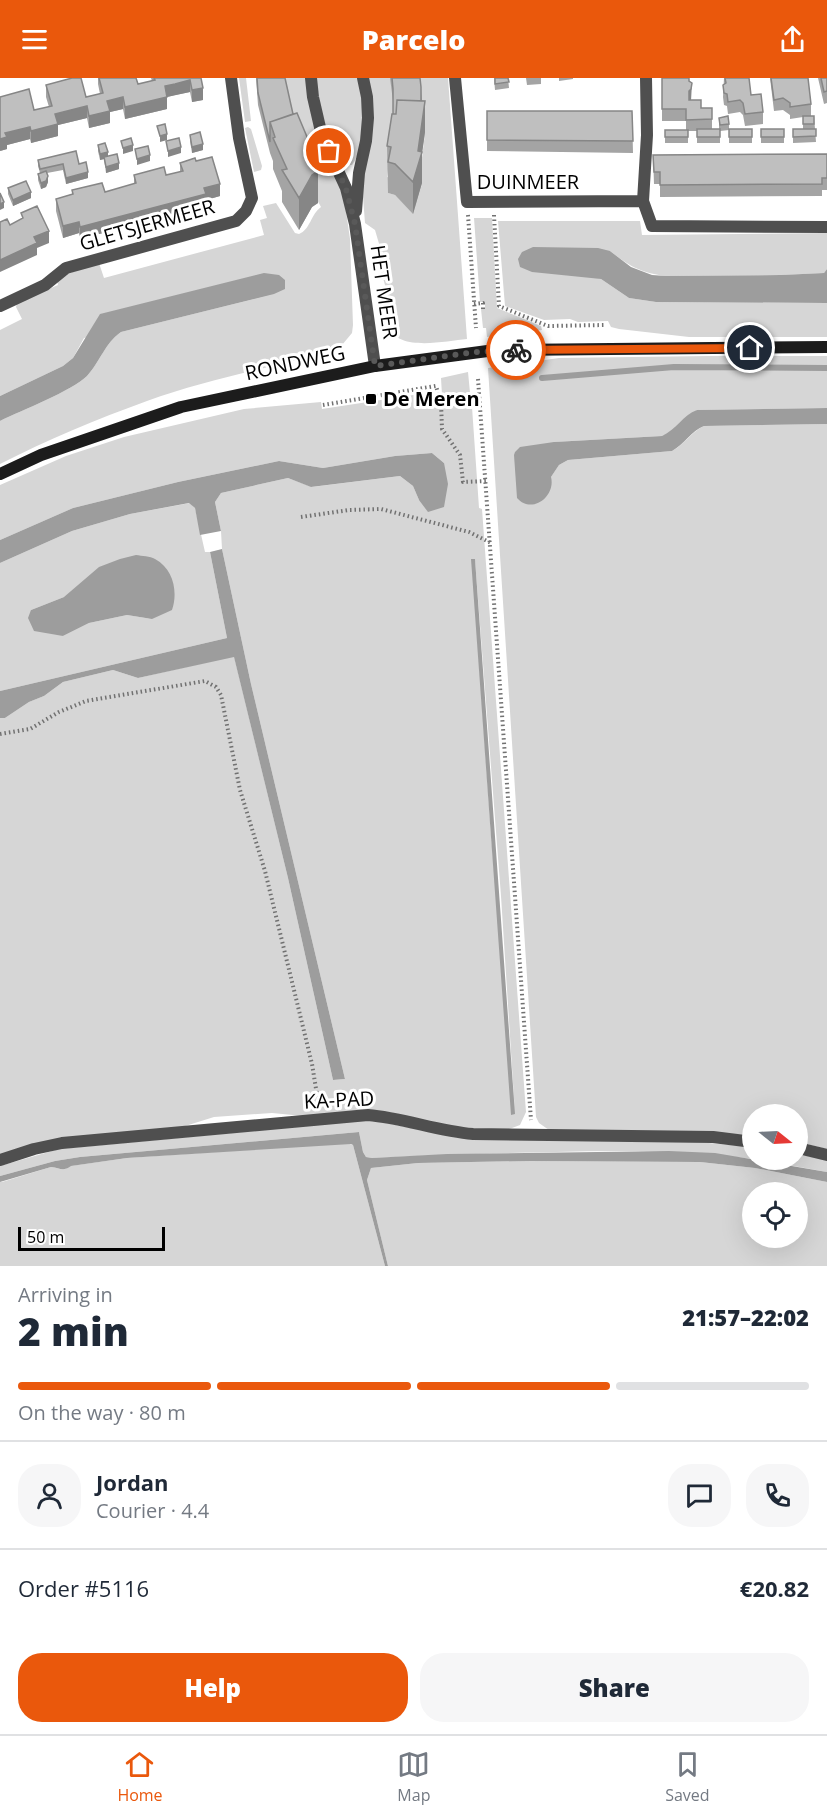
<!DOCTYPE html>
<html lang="en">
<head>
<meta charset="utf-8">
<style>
  body { margin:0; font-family:"Open Sans",sans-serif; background:#f6f6f7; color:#1f2937; height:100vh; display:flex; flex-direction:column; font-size:22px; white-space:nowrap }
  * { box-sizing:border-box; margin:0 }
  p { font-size:20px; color:#747a83 }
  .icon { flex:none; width:33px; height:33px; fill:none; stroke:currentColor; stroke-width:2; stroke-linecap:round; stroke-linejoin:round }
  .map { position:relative; height:1188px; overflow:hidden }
  .details { display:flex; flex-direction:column; background:#fff; flex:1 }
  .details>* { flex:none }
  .needle { width:39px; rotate:108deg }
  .controls { position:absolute; left:742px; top:1026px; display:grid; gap:12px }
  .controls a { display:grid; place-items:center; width:66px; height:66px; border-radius:50%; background:#fff; box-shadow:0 6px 24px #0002; font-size:30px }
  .scale { position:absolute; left:18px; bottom:15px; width:147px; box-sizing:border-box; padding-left:6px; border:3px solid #000; border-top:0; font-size:16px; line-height:21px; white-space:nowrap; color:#000; -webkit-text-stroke:4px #fff; paint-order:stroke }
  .pin { position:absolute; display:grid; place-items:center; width:51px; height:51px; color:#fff; margin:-26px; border:3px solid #fff; border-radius:50%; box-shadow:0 2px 6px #0007 }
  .courier { position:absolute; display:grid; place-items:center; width:60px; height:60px; margin:-30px; border:4px solid #ea580c; border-radius:50%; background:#fff; color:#222; box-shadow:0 2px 8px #0007 }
  .headline em { font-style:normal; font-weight:800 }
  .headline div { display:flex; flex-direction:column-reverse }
  .headline { display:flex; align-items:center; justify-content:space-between; height:102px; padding:0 18px }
  h1 { font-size:39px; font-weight:800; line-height:45px }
  .bar { display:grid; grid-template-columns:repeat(4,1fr); gap:9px 6px; align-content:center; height:72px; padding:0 18px }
  .bar i { height:8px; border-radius:4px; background:#e0e1e3 }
  .bar .on { background:#ea580c }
  .bar p { grid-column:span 4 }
  .line { display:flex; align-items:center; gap:15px; padding:0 18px; border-top:2px solid #e0e1e3 }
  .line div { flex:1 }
  .round { display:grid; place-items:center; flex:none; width:63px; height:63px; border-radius:24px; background:#f6f6f7 }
  .action { display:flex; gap:12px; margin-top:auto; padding:12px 18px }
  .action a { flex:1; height:69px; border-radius:24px; background:#ea580c; color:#fff; font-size:24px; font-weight:800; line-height:69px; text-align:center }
  .action a+a { background:#f6f6f7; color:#1f2937 }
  header { display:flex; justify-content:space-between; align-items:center; height:78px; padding:0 18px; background:#ea580c; color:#fff; font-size:27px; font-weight:800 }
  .tab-bar { display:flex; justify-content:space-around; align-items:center; height:84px; border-top:2px solid #e0e1e3; background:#fff; font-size:16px; color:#747a83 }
  .tab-bar a { display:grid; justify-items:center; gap:3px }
  .tab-bar .on { color:#ea580c }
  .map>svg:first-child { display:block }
  .green { fill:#d6d6d6; fill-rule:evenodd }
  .water { fill:#9d9d9d }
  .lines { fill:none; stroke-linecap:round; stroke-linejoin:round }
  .stream { stroke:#9d9d9d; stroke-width:6 }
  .path { stroke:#717171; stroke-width:4; stroke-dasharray:1.5 3; stroke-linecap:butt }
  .minor { stroke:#4f4f4f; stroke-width:12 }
  .secondary { stroke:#1c1c1c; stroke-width:12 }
  .wall { fill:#a4a4a4 }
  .shaded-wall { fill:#868686 }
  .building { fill:#bfbfbf; stroke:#868686; stroke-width:1.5 }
  .done { stroke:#595959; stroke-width:6; stroke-dasharray:0 10.8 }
  .route { stroke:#ea580c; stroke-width:8 }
  .poi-dot { fill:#000; stroke:#fff; stroke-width:2 }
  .labels { text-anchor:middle; stroke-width:6; stroke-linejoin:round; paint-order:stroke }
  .street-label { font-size:20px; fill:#000; stroke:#fff }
  .poi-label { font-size:20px; font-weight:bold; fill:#000; stroke:#fff; text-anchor:start }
</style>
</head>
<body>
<header><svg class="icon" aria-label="menu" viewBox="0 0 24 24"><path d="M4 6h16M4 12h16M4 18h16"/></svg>Parcelo<svg class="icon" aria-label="share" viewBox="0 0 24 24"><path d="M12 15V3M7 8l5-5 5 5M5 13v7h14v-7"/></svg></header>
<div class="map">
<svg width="827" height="1188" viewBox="0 0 827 1188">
  <rect width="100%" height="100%" fill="#fff"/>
  <path class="green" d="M239,0H246L251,43L245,44Z
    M284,0H306L344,119L350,161L353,247L352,255L342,267L332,273C270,290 207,301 147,323C97,341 47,362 0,386V343C22,332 72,313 87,298C100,284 105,265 121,254L274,216L84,260L73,280L63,288L0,318V252L22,241L16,229L17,225L58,207L57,203L61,198L99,185L104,200L264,157L260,142L267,140L263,128L276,125L295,155L299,156C310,152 311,136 321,129C299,90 294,43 284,0Z
    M316,0H358C363,23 367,68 352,87H343C326,61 320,30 316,0Z
    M369,0H391C395,34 392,65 387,99L391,100L388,115L395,117L413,135L422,106L421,88L425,55L419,0H448L467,261C445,263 399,274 388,249C384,242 384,229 383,221L387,214L375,172L380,169L375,152L365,145L362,106Z
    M248,49L251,51L262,88L261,92L254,94L245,50Z
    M474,140H492L497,230L541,248L542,252L487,259L486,250H483L481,231H485V224H480Z
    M498,143H640L642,157L827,155V191L824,195L781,197L666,198C641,195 629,188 610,173L592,198L601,201L629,220L656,224L827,225V259H689L619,251L611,249L608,243L578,244L570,241L544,242L505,228Z
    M708,278H827V330L697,332L670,355L662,358L554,364L551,399L559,387L568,382L672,373C685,366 691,354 704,348L827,346V1071L798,1064V1036H753V1058L713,1054L549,1052L539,1045L536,1039L488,290L559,280Z
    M468,294L470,315L467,318L452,320L453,328L468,326L472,329L479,430L482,431L526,1034L520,1047L507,1052L450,1049L389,1034L369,1033L303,1038L272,1035L214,1039L182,1049L0,1077V640H5L29,624L44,618L63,604L113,592L138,600L234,578L288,800L333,1002L345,1001L251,606L222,471L221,453L215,424L221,415L288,400L312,409L400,398L413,408L419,422L444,385L432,375L395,378L323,390L279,383L178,404L73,430L0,462V407L66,378L124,359L244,331L321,324L322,331L433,314L437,319L442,317L441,300ZM472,481L475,482L501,818L515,1036L491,757Z
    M190,425L195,430L205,474H210L227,560L0,613V485L72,453L130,436ZM64,519L152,541L127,537L89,545L63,558L31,532Z
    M370,1042L473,1062H675L753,1069V1081C687,1072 622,1072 556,1074C494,1075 433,1077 372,1080L366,1079L363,1074L359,1054L80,1079L55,1083L0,1098V1088L59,1071Z
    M347,1065L353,1067L385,1188H0V1104H2L51,1089C60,1090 63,1094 70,1088L127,1080Z
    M798,1076L827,1082V1094L760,1082H798Z
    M530,1083L700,1084L755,1090L827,1104V1188H388L367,1102L371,1090L418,1085ZM753,1114H798V1160H753Z"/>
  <path class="water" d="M533,169L598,170L610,173L631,189L652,197L666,198L781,197L824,195L827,191V225L656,224L629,220L601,201L532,194L520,189L518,181L522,174Z
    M264,195L279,197L285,202V211L274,216L121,254C105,265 100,284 87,298C72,313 22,332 0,343V318L63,288L73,280L100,236Z
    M827,330V346L704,348C691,353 685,366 672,373L568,382L559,387L551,399C556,418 532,437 517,420L514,377L515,374L520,369L554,364L662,358C676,352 683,337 697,332Z
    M432,375L444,385L448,406L444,429L428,434L419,422L413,408L400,398L311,409L288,400L221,415L215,424L221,453L200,457L195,430L189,425L130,436L72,453L0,485V462L73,430L178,404L279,383L323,390L395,378Z
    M222,471L251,606L345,1001L333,1002L288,800L234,579L138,600L113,592L63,604L44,618L29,624L5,640H0V613L227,560L210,474Z
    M136,477C142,478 150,478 155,481C174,491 178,515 172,532L152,541L127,537L89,545L63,558L34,553L28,540L31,532L64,519L99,489L120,481Z
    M471,481H475L515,1036L511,1037Z
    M359,1054L363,1074L366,1079L372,1080L447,1076L669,1073L715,1075L827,1094V1104L755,1090L700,1084L530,1083L418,1085L371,1090L367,1102L388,1188H385L353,1067L351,1066L127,1080L71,1088C63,1094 60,1090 51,1089L0,1104V1098L55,1083L80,1079Z"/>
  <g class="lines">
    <path class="stream" d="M542,300L674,289L827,290"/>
    <path class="path" d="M468,137L476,250
      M494,137L499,228L548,248L605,247
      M474,226L483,225V231
      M478,301L531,1042
      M441,325L480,321
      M323,327L436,308L441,325L442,351L460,377L463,404L486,403
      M301,439L349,432L381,431L469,454L491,465
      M0,656L30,651L59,634L86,623L205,603L216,609L221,617L240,712L265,793L312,986L319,1029"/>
    <path class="minor" d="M311,0L313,19L322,58L346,110L355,146L375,288
      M455,0L467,124L643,123L652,148L827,149
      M643,123L647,57L646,0
      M356,133L359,95L366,63L368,40L367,19L363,0
      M0,228L45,207L66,190L236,143L246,133L252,120L239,60L231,0
      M798,1070L827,1077
      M0,1082L34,1071L62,1065L368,1037C404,1040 437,1053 473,1056L713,1059L753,1064"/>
    <path class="secondary" d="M0,396L41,377L181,329L375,288L495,272L827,269"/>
  </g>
  <path class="wall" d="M98,0H136L138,6L152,3L151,0H201L203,22L192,24L190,14L175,17L167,19V31L125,41L123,31L110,34V45L89,50L87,40L58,47V58L31,65L30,61L7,67V71L0,73L34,32L49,29L46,19V7L86,19L100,16L98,6Z
    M256,0H285L293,36L315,87L318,125L312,129L299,152L282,124V113L273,91V83L270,75L258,27Z
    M390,0H420L425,54L422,74V105L413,136L395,117L388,115L387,68L393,36V23Z
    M494,0H508L509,10L495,12Z
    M526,0H541V6L527,7Z
    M559,0H573V1L559,3Z
    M662,0L691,22L701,30H712V51H719V40L729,46V52L720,53V65H697V53H688V65H665V52H686V43H662Z
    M724,0H749L751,17L763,34V46L745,48L743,37L740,34L728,36L727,28L724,27L723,19Z
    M770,0H808L811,26V38H814L816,64L793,65V51H803V39L790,41V37L783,32L774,33Z
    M818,0H827V25L824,26Z
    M487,33H632L633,75L487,73Z
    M729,51H752V65H729Z
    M761,51H784V65H761Z
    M190,57L203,72L192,75L190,63Z
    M98,67L108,78L119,91L106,95L104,81L100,82L98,73Z
    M827,76V112H822V118L660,119V106H654L653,77Z
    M38,82L79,86L88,100L66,106L63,92L47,95L48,104L46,109L41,111L38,102V96L40,95L38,88Z
    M196,83L220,118L206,122V128L80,161L79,155L63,160L56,133V121L72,116V112L105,114L134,106V97H166L180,94V85Z
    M8,110L31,120L13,128L8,116Z"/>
  <path class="shaded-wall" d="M190,2V14L167,19V31L125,41V29L165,8Z
    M692,5L691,23L689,25V13Z
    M203,10V22L192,24V12Z
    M123,19V31L110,34V45L89,50V38L107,23Z
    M425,23V54L422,76V74V105L413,136V104Z
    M87,28V40L58,47V58L31,65V53L55,36Z
    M30,49V61L7,67V71L0,73V61L5,55Z
    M167,56V62L160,64V58Z
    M203,66V72L192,75V69Z
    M133,67V73L123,76V70Z
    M181,69V75L168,79V73Z
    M108,74V80L100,82V76Z
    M150,77V83L137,87V81Z
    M315,78V95L318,93V125L312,129L299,152V120L311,80Z
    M119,85V91L106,95V89Z
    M88,94V100L66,106V100Z
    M48,98V104L46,109L41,111V105Z
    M220,106V118L206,122V128L80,161V149L204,110Z
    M31,114V120L13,128V122Z
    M4,124V130L0,132V126Z
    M79,144V155L63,160V148Z
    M49,153V165L37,170V177L0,194V182L34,159Z"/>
  <path class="building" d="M72,0H81L86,19L103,15L99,0H136L138,6L155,2L154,0H201L203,10L192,12L190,2L175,6L165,8L167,19L125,29L123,19L107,23L110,33L89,38L87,28L55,36L58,46L31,53L30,49L5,55L7,59L0,61V19L29,11L34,32L52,28L46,7Z
    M257,0H285L293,36L270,44V64L258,15Z
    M392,0H420L421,9V23L397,22L396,36H393V11Z
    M495,0H508L509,4L495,6Z
    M662,0H689V3L692,5L691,11L689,13V22H701V30H712V41L686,42V31H662Z
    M725,0H749L751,17L761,16L763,34L745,36L743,25L740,22L728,24L727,16L724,15L723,7L726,5Z
    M771,0H808L811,26L790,29V25L783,20L774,22Z
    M821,0H827V13L824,14Z
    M397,22L425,23L418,73L422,74L413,104L395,86L388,84L391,69L387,68L392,36H396Z
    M487,33H632L633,63L487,62Z
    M297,35L315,78L311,80L318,93L312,97L299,120L282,92L287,91L273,60L275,59L270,44Z
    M728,38L729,46L720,47L719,40Z
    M803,38H814V46H803Z
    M165,46L167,56L160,58L157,48Z
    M697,51H720V59H697Z
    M729,51H752V59H729Z
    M761,51H784V59H761Z
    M793,51H816V58L793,59Z
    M665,52H688V59H665Z
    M200,54L203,66L192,69L190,57Z
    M131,60L133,67L123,70L121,63Z
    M179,60L181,69L168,73L166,63Z
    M105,65L108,74L100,76L98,67Z
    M148,68L150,77L137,81L135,71Z
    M76,73L79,86L86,84L88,94L66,100L63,86L40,91L38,82Z
    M117,76L119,85L106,89L104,79Z
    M827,76V100H822V106L660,107V94H654L653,77Z
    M212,79L220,106L204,110L206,116L80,149L79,144L63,148L56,121L73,116L72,112L102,105L105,114L136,105L134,97L164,89L166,97L183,93L180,85L195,80L196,83Z
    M46,93L48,98L46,103L41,105L38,96Z
    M26,103L31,114L13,122L8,110Z
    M0,115L4,124L0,126Z
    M37,128L49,153L34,159L37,165L0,182V144L7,141L10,147L23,140L21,135Z"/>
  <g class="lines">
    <path class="done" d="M329,73L346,111L355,146L375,288L476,274L516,272"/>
    <path class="route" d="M516,272L750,270"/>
  </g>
  <rect class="poi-dot" x="365" y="315" width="12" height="12" rx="3"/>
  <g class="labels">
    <g class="street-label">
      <text x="528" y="111">DUINMEER</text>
      <text transform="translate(147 147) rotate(-16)" y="7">GLETSJERMEER</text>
      <text transform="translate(384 214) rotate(82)" y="7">HET MEER</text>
      <text transform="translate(295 285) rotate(-12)" y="7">RONDWEG</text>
      <text transform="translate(339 1022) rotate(-3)" y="7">KA-PAD</text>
    </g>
    <g class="poi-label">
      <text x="383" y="328">De Meren</text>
    </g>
  </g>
</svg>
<div class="controls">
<a><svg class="needle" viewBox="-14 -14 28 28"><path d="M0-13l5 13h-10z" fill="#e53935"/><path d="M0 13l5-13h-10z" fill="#747a83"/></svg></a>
<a><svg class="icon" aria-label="locate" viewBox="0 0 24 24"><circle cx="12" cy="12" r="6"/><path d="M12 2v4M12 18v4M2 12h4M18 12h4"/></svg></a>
</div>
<div class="scale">50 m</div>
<div class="pin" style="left:329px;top:73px;background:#ea580c"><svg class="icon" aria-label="bag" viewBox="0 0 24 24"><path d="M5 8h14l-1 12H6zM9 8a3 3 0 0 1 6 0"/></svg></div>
<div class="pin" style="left:750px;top:270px;background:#1f2937"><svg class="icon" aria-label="home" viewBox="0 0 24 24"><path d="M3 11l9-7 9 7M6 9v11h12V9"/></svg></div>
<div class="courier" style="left:516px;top:272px"><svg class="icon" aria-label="bike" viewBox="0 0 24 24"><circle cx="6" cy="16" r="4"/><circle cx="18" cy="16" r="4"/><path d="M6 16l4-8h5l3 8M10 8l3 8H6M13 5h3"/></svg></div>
</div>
<section class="details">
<div class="headline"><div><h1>2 min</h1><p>Arriving in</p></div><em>21:57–22:02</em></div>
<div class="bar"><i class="on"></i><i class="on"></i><i class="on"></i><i></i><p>On the way · 80 m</p></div>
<div class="line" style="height:108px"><a class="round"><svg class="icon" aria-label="person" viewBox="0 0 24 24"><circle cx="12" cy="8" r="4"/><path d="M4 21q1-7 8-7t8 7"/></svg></a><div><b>Jordan</b><p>Courier · 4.4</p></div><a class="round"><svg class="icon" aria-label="chat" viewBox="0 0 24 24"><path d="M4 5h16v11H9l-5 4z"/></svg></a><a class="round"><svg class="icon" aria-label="phone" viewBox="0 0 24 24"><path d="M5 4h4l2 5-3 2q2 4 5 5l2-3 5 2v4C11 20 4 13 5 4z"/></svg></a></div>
<div class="line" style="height:78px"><div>Order #5116</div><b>€20.82</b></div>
<div class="action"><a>Help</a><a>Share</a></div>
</section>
<nav class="tab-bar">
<a class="on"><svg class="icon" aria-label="home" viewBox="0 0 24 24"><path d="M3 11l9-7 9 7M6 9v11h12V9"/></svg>Home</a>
<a><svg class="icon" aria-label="map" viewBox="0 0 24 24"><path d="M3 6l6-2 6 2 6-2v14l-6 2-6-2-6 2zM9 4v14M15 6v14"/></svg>Map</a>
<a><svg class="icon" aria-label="saved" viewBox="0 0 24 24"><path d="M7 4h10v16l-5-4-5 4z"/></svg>Saved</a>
</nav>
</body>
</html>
